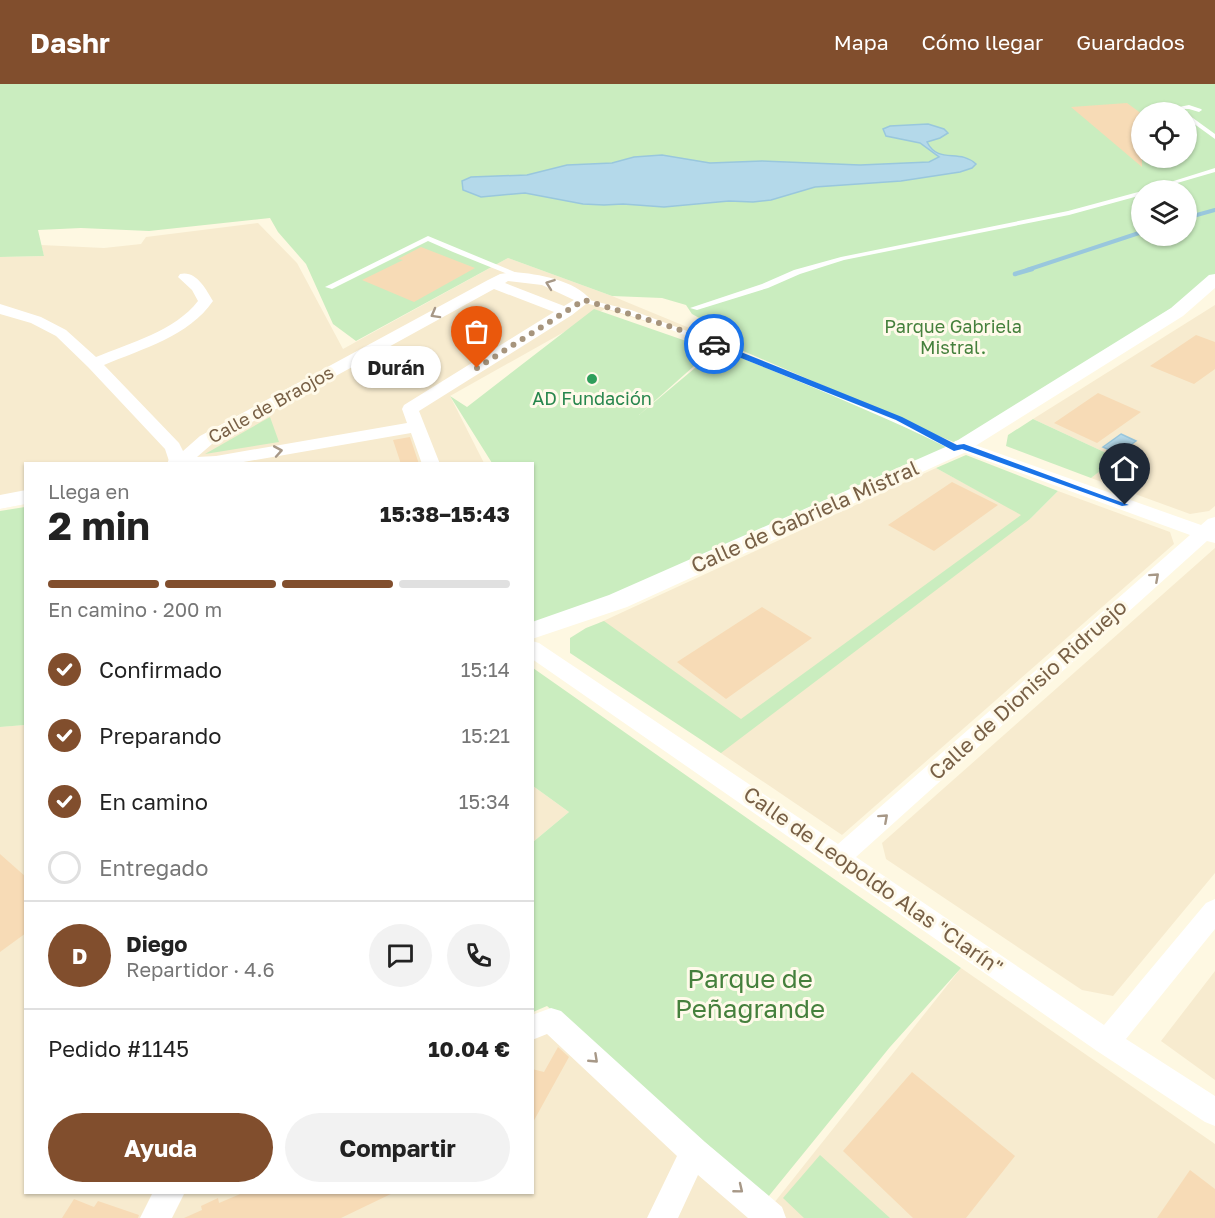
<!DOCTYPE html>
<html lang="es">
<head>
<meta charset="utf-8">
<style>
  body { margin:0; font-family:"Golos Text",sans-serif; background:#f2f2f2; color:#222; height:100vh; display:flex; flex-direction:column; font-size:22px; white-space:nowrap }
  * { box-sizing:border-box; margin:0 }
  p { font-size:20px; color:#767676 }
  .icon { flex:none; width:33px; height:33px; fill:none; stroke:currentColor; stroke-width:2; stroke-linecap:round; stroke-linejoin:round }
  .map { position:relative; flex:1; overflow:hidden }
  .details { position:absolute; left:24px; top:378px; width:510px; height:732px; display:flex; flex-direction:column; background:#fff; border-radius:0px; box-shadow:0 2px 4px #0004 }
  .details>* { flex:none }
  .controls { position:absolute; left:1131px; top:18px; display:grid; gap:12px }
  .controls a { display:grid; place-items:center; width:66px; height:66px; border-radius:50%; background:#fff; box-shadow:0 2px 4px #0004; font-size:30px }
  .pin { position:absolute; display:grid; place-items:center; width:51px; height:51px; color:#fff; margin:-62px -26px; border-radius:50% 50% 50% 0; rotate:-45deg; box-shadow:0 0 6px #0007 }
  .pin .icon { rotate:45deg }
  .courier { position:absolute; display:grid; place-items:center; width:60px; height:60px; margin:-30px; border:4px solid #1a73e8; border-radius:50%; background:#fff; color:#222; box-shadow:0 2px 8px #0007 }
  .bubble { position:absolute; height:42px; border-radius:21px; background:#fff; box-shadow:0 2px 4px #0004; font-size:20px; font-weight:700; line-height:42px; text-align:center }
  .overview em { font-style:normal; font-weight:700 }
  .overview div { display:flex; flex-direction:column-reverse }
  .overview { display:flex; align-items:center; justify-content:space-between; height:102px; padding:0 24px }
  h1 { font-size:39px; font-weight:700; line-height:45px }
  .bar { display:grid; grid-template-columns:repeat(4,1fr); gap:9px 6px; align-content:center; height:72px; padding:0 24px }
  .bar i { height:8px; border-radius:4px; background:#e0e0e0 }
  .bar .selected { background:#814e2d }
  .bar p { grid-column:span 4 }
  .line { display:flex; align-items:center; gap:15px; padding:0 24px; border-top:2px solid #e0e0e0 }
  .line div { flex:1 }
  .round { display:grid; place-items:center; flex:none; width:63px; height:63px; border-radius:32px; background:#f2f2f2 }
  ol { padding:0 24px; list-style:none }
  li { display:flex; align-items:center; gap:18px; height:66px }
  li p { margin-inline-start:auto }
  li .icon { padding:6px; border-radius:50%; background:#814e2d; color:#fff; stroke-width:4 }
  li:last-child { color:#767676 }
  li i { width:33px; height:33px; border:3px solid #e0e0e0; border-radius:50% }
  .primary-button { display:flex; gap:12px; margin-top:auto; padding:12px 24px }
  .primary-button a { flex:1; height:69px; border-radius:36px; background:#814e2d; color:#fff; font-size:24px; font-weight:700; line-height:69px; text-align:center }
  .primary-button a+a { background:#f2f2f2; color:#222 }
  header { display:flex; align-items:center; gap:36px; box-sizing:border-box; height:84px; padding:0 30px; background:#814e2d; color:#fff }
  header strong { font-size:28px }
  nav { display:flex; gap:33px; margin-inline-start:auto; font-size:21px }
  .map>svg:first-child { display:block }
  .residential { fill:#f7ebcf }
  .green { fill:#caedbf; fill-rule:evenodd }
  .water { fill:#b4d9ea; stroke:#99c7dd; stroke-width:1.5 }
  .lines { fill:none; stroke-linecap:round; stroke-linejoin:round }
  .stream-far1 { stroke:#99c7dd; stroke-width:4 }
  .stream { stroke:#99c7dd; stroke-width:4.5 }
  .building { fill:#f7dbb6 }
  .service { fill:#fff; fill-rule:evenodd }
  .minor { fill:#fff; fill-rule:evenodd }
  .tertiary { fill:#fff; fill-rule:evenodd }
  .oneway { stroke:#a79887 }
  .route { fill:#1a73e8 }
  .done { stroke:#a7957d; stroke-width:6; stroke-dasharray:0 10.8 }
  .leisure-dot { fill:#2e9e5b; stroke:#fffaea; stroke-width:2 }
  .labels { text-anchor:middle; stroke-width:6; stroke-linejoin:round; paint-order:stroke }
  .far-park-label { font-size:18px; fill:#45803c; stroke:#fffaea }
  .far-leisure-label { font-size:18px; fill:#27864d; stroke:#fffaea }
  .far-street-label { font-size:18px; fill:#786046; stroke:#fffaea }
  .street-label { font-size:21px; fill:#786046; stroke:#fffaea }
  .near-park-label { font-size:26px; fill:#45803c; stroke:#fffaea }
</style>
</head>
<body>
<header>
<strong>Dashr</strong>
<nav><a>Mapa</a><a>Cómo llegar</a><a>Guardados</a></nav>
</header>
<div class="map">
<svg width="1215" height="1134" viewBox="0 0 1215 1134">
  <rect width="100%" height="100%" fill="#fef8e2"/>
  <path class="residential" d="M1215,93V156L740,266L605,225L450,312L484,379L26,380L25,420L0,425V173L44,172L41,161L104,164L141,160L146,153L258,139L297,179L343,265L508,174L612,212L704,250L760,218L1142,152H1186V106Z
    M1215,221V422L1209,427L1190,430L1091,394L1117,374L1033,335Z
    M936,384L1030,435L1058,407L1170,448L1174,460L842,751L709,661L599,539Z
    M1215,464V789L1113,912L1082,906L886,775L882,759Z
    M25,641L26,1108H532L533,944L551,936L766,1129L961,884L1215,1060V1134H0V643Z
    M533,702L569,728L533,758Z
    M1215,887V996L1161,957Z"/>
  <path class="green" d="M0,0H1215V196L961,361L912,341L957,365L533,546L532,380L492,379L450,312L467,323L594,225L712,266L639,331L720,263L861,318L704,250L710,240L692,230L686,221L662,214L612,212L508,174L356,257L333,240L306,180L278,148L270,134L149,147L81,144L38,146L44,172L0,173ZM1142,28H1186V74H1142ZM1142,106H1186V152H1142Z
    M270,333L279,358L205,370Z
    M1033,335L1117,374L1091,394L1006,362L1008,351Z
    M966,371L1058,407L1030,435L721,669L570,569V554L586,544L604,537L741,635L1021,431L936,384Z
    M25,423V641L0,643V427Z
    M533,584L961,884L890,963L768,1113L547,922L533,928V758L569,728L533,702Z
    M820,1071L890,1134H804L783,1114Z"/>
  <path class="water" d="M928,40L944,45L948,49L940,54L927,58C939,81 959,64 976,80L972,84L960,88L901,97L815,103L771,116L753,118L729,117L664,123L623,120L604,121L583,120L525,109L481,113L463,106L462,97L471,93L527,91L567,81L612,79L634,73L662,71L710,79L762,77L860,81L929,78L939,73L920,59L886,52L883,45L890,42Z
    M1121,350L1136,357L1118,370L1103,363Z"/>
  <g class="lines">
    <path class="stream-far1" d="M1186,134L1215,126
      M1027,186L1142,148"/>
    <path class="stream" d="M1015,190L1032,185"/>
  </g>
  <path class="building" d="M1127,19L1142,30V83L1071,23Z
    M421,163L475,184L414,218L362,196L403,176L398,175Z
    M1196,251L1215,258V285L1194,300L1150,282Z
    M1098,309L1141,328L1097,359L1054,339Z
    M410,353L419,380H401L393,356Z
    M952,398L998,421L934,467L888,441Z
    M762,523L812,554L726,615L677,578Z
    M0,770L26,793V849L0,868Z
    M558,963L569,973L532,1040V985L544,988Z
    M912,988L1015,1072L966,1134H913L843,1067Z
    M1190,1086L1215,1105V1134H1157Z
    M245,1108H395L341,1134H184L202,1126L201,1122L218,1114L219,1119Z
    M74,1115L94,1123L98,1117L139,1131L138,1134H62Z"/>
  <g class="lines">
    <path class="service" d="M1189,21L1201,25L1202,26L1199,28L1189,25H1184L1188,28L1186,29L1178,27L1179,23Z
      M1186,29L1215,50V55L1186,34Z
      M1215,84V88L1153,106H1145Z
      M1142,107V111L1069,131L844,176L800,190L768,204L697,226L690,224L762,200L794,186L841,173L1068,127Z
      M428,152L522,191L515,193L453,168L428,157L332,205L325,203Z
      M581,214L631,226L695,250L886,328L936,351L961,365L957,368L954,367C893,336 829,310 766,284C705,259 645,233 581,218Z"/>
    <path class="minor" d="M514,188C538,190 575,196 591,216L572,231L419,327L440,380H422L411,349L232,380H170L165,365L88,283L56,252L31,239L0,230V220L41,233L66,246L96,273C130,259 175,247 198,217L192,206L178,193L180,190C196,186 206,205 213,217C189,252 142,265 104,281L179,359L183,367L200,352L488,196L500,190ZM508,197L542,201L574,216L564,222L505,199ZM494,205L554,228L404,321L402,325L407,339L216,372L197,373L212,360Z
      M961,356L1201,441L1208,435L1215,433V459L1207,457L856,773L1104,941L1206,819L1215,815V845L1126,955L1215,1012V1042L1205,1038L1097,967L532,575V557L539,559L838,760L1190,451L955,365L952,361L955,357Z
      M551,924L561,927L705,1058L782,1123L786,1134H748L698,1091L678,1134H647L677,1072L547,950L532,956V931Z
      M153,1108H185L172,1134H140Z"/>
    <path class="tertiary" d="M1215,190V204L1183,232L964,369L627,523L532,555V538L609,511L950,361L1171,224L1209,191Z
      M177,374L187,375L189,380H167L169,375Z
      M26,406V420L0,425V411Z"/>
  </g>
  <defs><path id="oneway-chevron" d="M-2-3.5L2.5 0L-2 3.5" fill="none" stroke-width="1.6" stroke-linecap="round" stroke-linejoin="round" transform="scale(1.5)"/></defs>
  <g class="oneway">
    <use href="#oneway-chevron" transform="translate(550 200) rotate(-160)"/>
    <use href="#oneway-chevron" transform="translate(435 230) rotate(151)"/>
    <use href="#oneway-chevron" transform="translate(278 367) rotate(-10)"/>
    <use href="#oneway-chevron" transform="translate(1155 493) rotate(-42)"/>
    <use href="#oneway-chevron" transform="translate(884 734) rotate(-42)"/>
    <use href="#oneway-chevron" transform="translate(594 975) rotate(43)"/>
    <use href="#oneway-chevron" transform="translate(739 1105) rotate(39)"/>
  </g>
  <path class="route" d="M711,258H716L902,333L957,361L964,360L1129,421L1122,422L962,365L954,367L896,336L711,262Z"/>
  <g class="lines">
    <path class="done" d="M477,284L584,216L675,244L714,260"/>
  </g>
  <circle class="leisure-dot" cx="592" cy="295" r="6"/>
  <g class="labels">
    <g class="far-park-label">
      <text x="953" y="249">Parque Gabriela<tspan x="953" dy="21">Mistral.</tspan></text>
    </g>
    <g class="far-leisure-label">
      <text x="592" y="321">AD Fundación</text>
    </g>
    <g class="far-street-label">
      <text transform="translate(271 321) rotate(-29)" y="6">Calle de Braojos</text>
    </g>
    <g class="street-label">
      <text transform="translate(805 433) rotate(-24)" y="7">Calle de Gabriela Mistral</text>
      <text transform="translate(1028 606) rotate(-42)" y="7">Calle de Dionisio Ridruejo</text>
      <text transform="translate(873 797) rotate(35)" y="7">Calle de Leopoldo Alas "Clarín"</text>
    </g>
    <g class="near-park-label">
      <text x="750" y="904">Parque de<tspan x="750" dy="30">Peñagrande</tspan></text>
    </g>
  </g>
</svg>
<div class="controls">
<a><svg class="icon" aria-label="locate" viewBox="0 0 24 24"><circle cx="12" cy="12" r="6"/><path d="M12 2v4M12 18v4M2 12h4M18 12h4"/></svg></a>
<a><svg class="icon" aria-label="layers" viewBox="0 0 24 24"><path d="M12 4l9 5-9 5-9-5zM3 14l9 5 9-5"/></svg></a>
</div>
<div class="pin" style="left:477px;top:284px;background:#ea580c"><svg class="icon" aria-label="bag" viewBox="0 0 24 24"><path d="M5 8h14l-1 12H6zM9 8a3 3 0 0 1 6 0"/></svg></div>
<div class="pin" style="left:1125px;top:421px;background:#1f2937"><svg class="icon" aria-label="home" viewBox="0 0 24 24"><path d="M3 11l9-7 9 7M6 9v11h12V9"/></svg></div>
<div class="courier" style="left:714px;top:260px"><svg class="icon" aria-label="car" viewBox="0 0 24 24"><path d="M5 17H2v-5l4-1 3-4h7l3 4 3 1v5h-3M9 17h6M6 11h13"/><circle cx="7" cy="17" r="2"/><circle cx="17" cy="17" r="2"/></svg></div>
<div class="bubble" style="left:351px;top:262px;width:90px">Durán</div>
<section class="details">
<div class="overview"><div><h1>2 min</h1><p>Llega en</p></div><em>15:38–15:43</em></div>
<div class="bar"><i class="selected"></i><i class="selected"></i><i class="selected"></i><i></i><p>En camino · 200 m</p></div>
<ol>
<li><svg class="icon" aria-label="check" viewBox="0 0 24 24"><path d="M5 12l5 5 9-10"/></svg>Confirmado<p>15:14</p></li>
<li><svg class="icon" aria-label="check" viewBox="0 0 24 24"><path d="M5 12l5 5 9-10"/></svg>Preparando<p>15:21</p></li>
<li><svg class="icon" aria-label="check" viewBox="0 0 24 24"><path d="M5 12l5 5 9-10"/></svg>En camino<p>15:34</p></li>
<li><i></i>Entregado</li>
</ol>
<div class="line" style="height:108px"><b class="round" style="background:#814e2d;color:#fff">D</b><div><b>Diego</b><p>Repartidor · 4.6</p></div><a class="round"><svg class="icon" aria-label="chat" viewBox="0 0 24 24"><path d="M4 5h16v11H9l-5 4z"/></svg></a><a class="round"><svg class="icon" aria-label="phone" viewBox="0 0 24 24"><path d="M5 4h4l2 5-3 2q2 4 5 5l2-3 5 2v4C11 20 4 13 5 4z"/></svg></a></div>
<div class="line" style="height:78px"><div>Pedido #1145</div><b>10.04 €</b></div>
<div class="primary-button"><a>Ayuda</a><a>Compartir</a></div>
</section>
</div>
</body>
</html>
